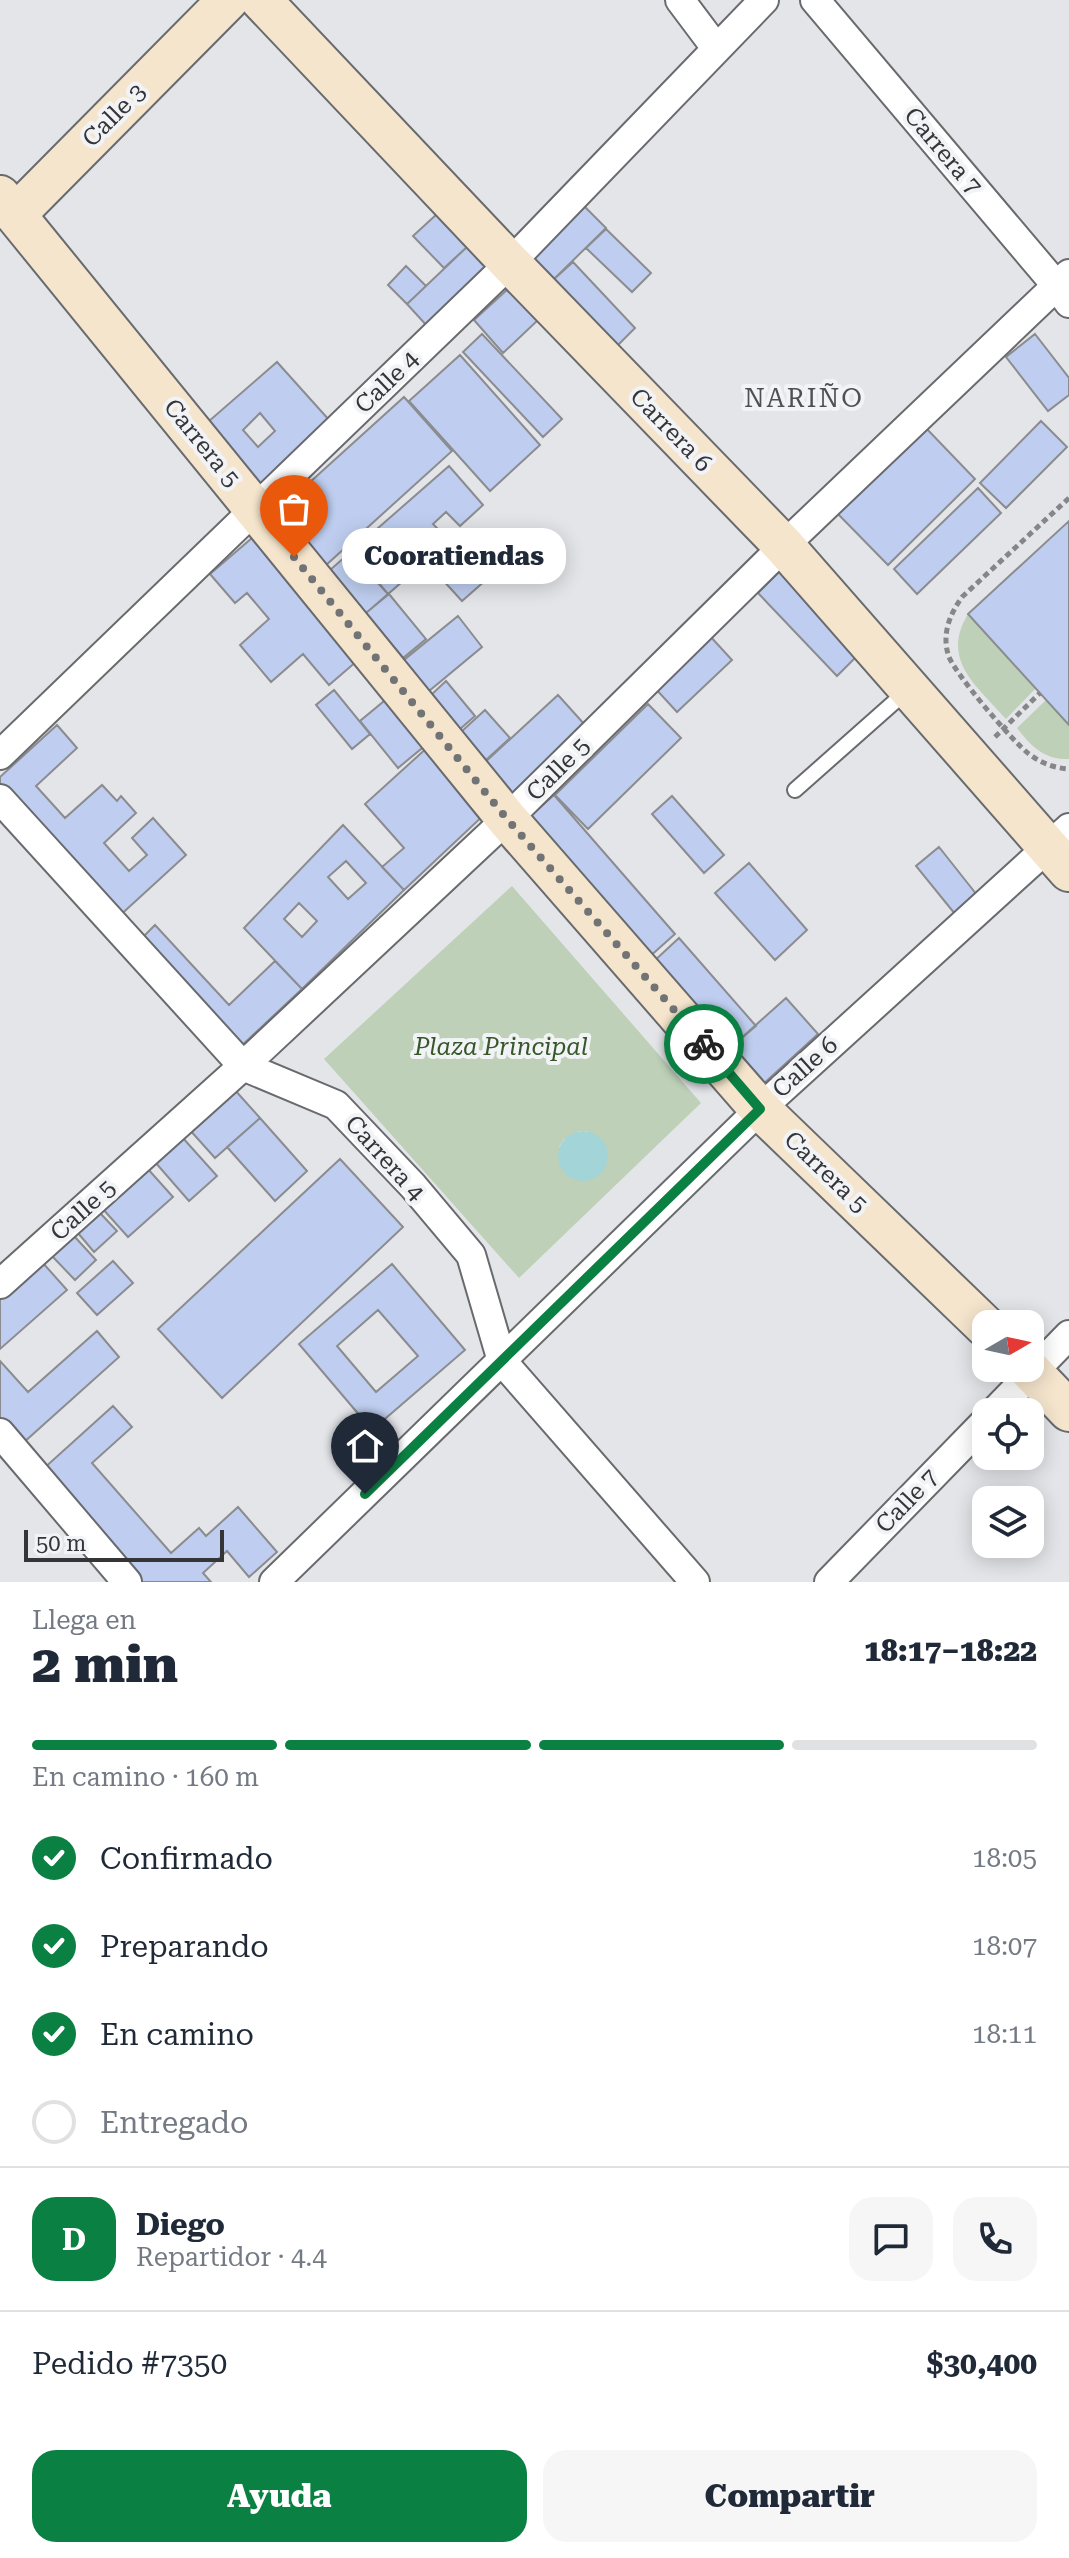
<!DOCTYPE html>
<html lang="es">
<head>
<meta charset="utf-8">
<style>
  body { margin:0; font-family:"Roboto Serif",serif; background:#f6f6f7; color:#1f2937; height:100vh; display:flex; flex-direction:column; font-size:30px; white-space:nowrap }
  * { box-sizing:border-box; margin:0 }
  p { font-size:26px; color:#747a83 }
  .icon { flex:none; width:44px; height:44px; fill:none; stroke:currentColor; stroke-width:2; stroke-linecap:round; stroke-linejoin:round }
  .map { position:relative; height:1582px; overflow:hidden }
  .side { display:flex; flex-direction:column; background:#fff; flex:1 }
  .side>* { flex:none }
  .needle { width:52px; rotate:81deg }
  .buttons { position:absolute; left:972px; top:1310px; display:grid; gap:16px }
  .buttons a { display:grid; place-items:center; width:72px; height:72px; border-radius:16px; background:#fff; box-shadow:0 4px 20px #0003; font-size:40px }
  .scale { position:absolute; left:24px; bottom:20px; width:200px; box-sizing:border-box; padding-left:8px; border:4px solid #353537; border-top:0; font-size:22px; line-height:28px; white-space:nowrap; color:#353537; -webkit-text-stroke:6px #f1f3f6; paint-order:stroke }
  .pin { position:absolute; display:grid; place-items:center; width:68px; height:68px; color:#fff; margin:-82px -34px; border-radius:50% 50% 50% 0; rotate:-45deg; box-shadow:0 0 8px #0007 }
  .pin .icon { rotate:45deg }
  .courier { position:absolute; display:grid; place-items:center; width:80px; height:80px; margin:-40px; border:6px solid #0b8043; border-radius:50%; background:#fff; color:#222; box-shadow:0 2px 10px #0007 }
  .bubble { position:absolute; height:56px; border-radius:24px; background:#fff; box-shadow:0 4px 20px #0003; font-size:26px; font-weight:800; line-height:56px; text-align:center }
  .summary em { font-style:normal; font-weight:800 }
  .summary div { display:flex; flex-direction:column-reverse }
  .summary { display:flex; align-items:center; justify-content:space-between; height:136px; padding:0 32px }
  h1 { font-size:52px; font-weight:800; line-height:60px }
  .bar { display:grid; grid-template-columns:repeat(4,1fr); gap:12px 8px; align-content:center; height:96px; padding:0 32px }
  .bar i { height:10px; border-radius:6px; background:#e0e1e3 }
  .bar .active { background:#0b8043 }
  .bar p { grid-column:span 4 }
  .line { display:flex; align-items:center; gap:20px; padding:0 32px; border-top:2px solid #e0e1e3 }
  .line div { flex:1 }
  .round { display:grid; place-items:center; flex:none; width:84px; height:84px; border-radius:24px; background:#f6f6f7 }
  ol { padding:0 32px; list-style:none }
  li { display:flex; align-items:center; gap:24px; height:88px }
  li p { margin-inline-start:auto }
  li .icon { padding:8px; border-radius:50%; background:#0b8043; color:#fff; stroke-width:4 }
  li:last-child { color:#747a83 }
  li i { width:44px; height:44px; border:4px solid #e0e1e3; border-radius:50% }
  .cta { display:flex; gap:16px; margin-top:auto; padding:16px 32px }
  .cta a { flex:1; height:92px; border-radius:24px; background:#0b8043; color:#fff; font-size:32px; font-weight:800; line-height:92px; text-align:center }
  .cta a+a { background:#f6f6f7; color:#1f2937 }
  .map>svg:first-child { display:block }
  .green { fill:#bed0b7; fill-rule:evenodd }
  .water { fill:#a3d4d7 }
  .building { fill:#bfcef0; stroke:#8b8c8f; stroke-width:2; fill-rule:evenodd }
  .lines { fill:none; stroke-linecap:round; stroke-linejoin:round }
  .lane-casing { stroke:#686a6d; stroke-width:18 }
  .street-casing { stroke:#686a6d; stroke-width:32 }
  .secondary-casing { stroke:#686a6d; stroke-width:44 }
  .path { stroke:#868689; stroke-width:5; stroke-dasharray:6 4; stroke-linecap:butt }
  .lane { stroke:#fff; stroke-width:14 }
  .street { stroke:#fff; stroke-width:28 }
  .secondary { stroke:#f5e5cd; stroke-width:40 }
  .done { stroke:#727375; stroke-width:8; stroke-dasharray:0 14.4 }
  .route { stroke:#0b8043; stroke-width:10 }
  .labels { text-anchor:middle; stroke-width:8; stroke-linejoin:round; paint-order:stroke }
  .street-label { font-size:24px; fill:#353537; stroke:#f1f3f6 }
  .park-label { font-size:24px; font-style:italic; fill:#385729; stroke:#f1f3f6 }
  .neighbourhood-label { font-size:26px; letter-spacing:2px; fill:#4f5053; stroke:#f1f3f6 }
</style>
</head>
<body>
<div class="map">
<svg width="1069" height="1582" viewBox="0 0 1069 1582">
  <rect width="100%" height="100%" fill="#e4e5e9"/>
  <path class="green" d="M968,614L1036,688L1006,719C977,686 940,660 968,614Z
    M1046,700L1069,725V759C1044,760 1031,746 1017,728Z
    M512,886L701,1103L519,1278L324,1059ZM579,1131H587L605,1146L607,1162L559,1147L564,1139Z"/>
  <path class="water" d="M558 1156a25 25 0 1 1 50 0a25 25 0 1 1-50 0Z"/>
  <path class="building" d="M584,206L606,228L553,280L531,258Z
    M437,214L468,246L444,268L413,236Z
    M606,229L651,273L632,292L586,248Z
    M468,246L490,269L428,327L407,304Z
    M573,262L635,328L615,348L552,281Z
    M406,266L426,286L407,304L388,285Z
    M509,288L538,320L503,353L474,320Z
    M482,334L562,419L543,437L463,352Z
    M1035,334L1069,378V395L1048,411L1006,357Z
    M460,355L540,445L490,491L409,401Z
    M277,362L330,421L256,489L201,428ZM260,413L275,431L258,447L243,430Z
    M404,397L452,451L325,566L277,512Z
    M1041,421L1067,447L1006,508L980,483Z
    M924,426L975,479L888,565L836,512Z
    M449,466L483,505L460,526L446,512L433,524L462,554L479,538L503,565L462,601L410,544L373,576L388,594L366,613L330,570Z
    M978,488L1001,513L917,594L894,569Z
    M1069,521V725L968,614Z
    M252,538L357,661L329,685L303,654L271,682L240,645L269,619L247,593L235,603L210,574Z
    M414,550L425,562L388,594L377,582Z
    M779,572L858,655L837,676L758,593Z
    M389,594L426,639L403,658L366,613Z
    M458,616L482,647L429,691L404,660Z
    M709,635L732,660L677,712L654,687Z
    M446,681L475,716L460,729L431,695Z
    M334,690L370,734L352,749L316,705Z
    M558,695L585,725L509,796L482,765Z
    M389,697L427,744L398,768L360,721Z
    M648,704L681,738L588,829L555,795Z
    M485,710L510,738L486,760L461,732Z
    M57,725L77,748L36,786L65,818L102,785L117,801L121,796L136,813L104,843L129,871L147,855L132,838L153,818L186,855L116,919L0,791V777Z
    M429,746L487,812L404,890L382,867L404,848L365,804Z
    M554,795L675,934L648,958L527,819Z
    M672,796L724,855L704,873L652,814Z
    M343,825L404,890L302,989L244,928ZM346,861L366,883L348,899L328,877ZM299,903L317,921L302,937L284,919Z
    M939,847L977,895L955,914L916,866Z
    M749,863L807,930L775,960L715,893Z
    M155,925L229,1005L275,961L302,989L237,1050L138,942Z
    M679,938L756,1026L729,1049L653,962Z
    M786,998L818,1034L761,1086L729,1049Z
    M234,1089L260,1118L215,1158L189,1129Z
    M260,1118L307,1171L275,1201L227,1147Z
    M182,1137L217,1176L189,1201L155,1162Z
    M340,1159L403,1227L222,1398L158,1329Z
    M147,1168L173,1197L128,1237L102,1208Z
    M100,1213L117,1231L94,1252L78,1233Z
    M74,1236L96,1260L75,1280L52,1256Z
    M113,1261L133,1283L97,1315L77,1293Z
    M42,1262L67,1290L0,1349V1299Z
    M392,1264L465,1350L372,1430L299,1344ZM378,1310L418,1356L376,1392L337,1346Z
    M97,1331L119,1357L23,1443L0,1418V1361L28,1392Z
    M113,1406L132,1427L92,1463L171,1553L199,1528L206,1536L238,1507L277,1552L249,1577L227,1551L203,1573L211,1582H142L42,1470Z"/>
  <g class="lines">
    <g class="lane-casing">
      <path id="lane" d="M795,790L909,689"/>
    </g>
    <g class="street-casing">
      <path id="street" d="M680,0L716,48
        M815,0L1056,285L1069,303
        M0,755L510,263L764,0
        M0,799L243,1066L336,1105L413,1186L471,1255L502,1361L695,1582
        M0,1284L243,1066L507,819L794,536L1069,274
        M994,1412L1069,1335
        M0,1433L127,1582
        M274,1582L760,1109L1069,828
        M829,1582L986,1421"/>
    </g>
    <g class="secondary-casing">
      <path id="secondary" d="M261,0L510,263L784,546L1069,871
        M0,196L507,819L760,1109L986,1327
        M16,214L228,0
        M1028,1368L1069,1411"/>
    </g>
    <path class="path" d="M1069,498L962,597C950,614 942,633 948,654C952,671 1014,743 1029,754C1041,763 1054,768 1069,769
      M995,737L1040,693"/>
    <use href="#lane" class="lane"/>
    <use href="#street" class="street"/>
    <use href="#secondary" class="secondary"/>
  </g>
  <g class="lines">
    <path class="done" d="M294,557L507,819L704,1044"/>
    <path class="route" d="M365,1494L760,1109L704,1044"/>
  </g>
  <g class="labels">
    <g class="street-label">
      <text transform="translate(114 115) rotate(-45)" y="8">Calle 3</text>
      <text transform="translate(943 151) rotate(50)" y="8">Carrera 7</text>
      <text transform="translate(387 382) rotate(-44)" y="8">Calle 4</text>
      <text transform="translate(671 430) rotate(46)" y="8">Carrera 6</text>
      <text transform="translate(202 443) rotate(51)" y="8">Carrera 5</text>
      <text transform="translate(558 769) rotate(-45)" y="8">Calle 5</text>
      <text transform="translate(805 1067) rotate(-42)" y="8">Calle 6</text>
      <text transform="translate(385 1158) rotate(48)" y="8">Carrera 4</text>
      <text transform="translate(826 1172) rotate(44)" y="8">Carrera 5</text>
      <text transform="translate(83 1210) rotate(-42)" y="8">Calle 5</text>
      <text transform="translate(907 1501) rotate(-46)" y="8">Calle 7</text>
    </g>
    <g class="park-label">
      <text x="501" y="1055">Plaza Principal</text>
    </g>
    <g class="neighbourhood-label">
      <text x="804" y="407">NARIÑO</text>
    </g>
  </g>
</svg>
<div class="buttons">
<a><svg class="needle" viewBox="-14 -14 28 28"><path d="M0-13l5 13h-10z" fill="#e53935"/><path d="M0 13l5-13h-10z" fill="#747a83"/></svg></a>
<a><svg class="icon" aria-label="locate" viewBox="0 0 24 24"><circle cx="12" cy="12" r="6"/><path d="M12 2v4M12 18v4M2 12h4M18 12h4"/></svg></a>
<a><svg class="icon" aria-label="layers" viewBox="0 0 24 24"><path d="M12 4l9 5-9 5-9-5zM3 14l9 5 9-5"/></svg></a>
</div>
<div class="scale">50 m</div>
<div class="pin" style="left:294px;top:557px;background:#ea580c"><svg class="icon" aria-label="bag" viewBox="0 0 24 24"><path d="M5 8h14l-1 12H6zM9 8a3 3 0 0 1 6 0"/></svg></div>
<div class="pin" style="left:365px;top:1494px;background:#1f2937"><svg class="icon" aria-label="home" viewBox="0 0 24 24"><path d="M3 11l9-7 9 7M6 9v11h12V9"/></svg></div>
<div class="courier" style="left:704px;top:1044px"><svg class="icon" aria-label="bike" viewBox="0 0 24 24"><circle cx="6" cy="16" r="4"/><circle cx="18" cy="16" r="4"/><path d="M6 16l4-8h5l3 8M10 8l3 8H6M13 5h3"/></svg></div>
<div class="bubble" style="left:342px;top:528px;width:224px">Cooratiendas</div>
</div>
<section class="side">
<div class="summary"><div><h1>2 min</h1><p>Llega en</p></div><em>18:17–18:22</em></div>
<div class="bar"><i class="active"></i><i class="active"></i><i class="active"></i><i></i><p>En camino · 160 m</p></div>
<ol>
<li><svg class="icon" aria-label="check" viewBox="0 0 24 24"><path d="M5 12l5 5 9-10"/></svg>Confirmado<p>18:05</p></li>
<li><svg class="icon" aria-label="check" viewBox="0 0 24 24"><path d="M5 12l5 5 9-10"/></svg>Preparando<p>18:07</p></li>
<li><svg class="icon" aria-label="check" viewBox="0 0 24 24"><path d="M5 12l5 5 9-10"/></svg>En camino<p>18:11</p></li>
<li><i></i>Entregado</li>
</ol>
<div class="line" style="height:144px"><b class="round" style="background:#0b8043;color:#fff">D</b><div><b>Diego</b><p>Repartidor · 4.4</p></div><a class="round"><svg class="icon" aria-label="chat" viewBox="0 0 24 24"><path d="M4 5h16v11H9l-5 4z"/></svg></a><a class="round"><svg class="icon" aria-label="phone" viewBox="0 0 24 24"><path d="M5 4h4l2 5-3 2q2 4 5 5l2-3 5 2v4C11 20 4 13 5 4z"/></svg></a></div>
<div class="line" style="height:104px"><div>Pedido #7350</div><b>$30,400</b></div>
<div class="cta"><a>Ayuda</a><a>Compartir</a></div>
</section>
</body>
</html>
